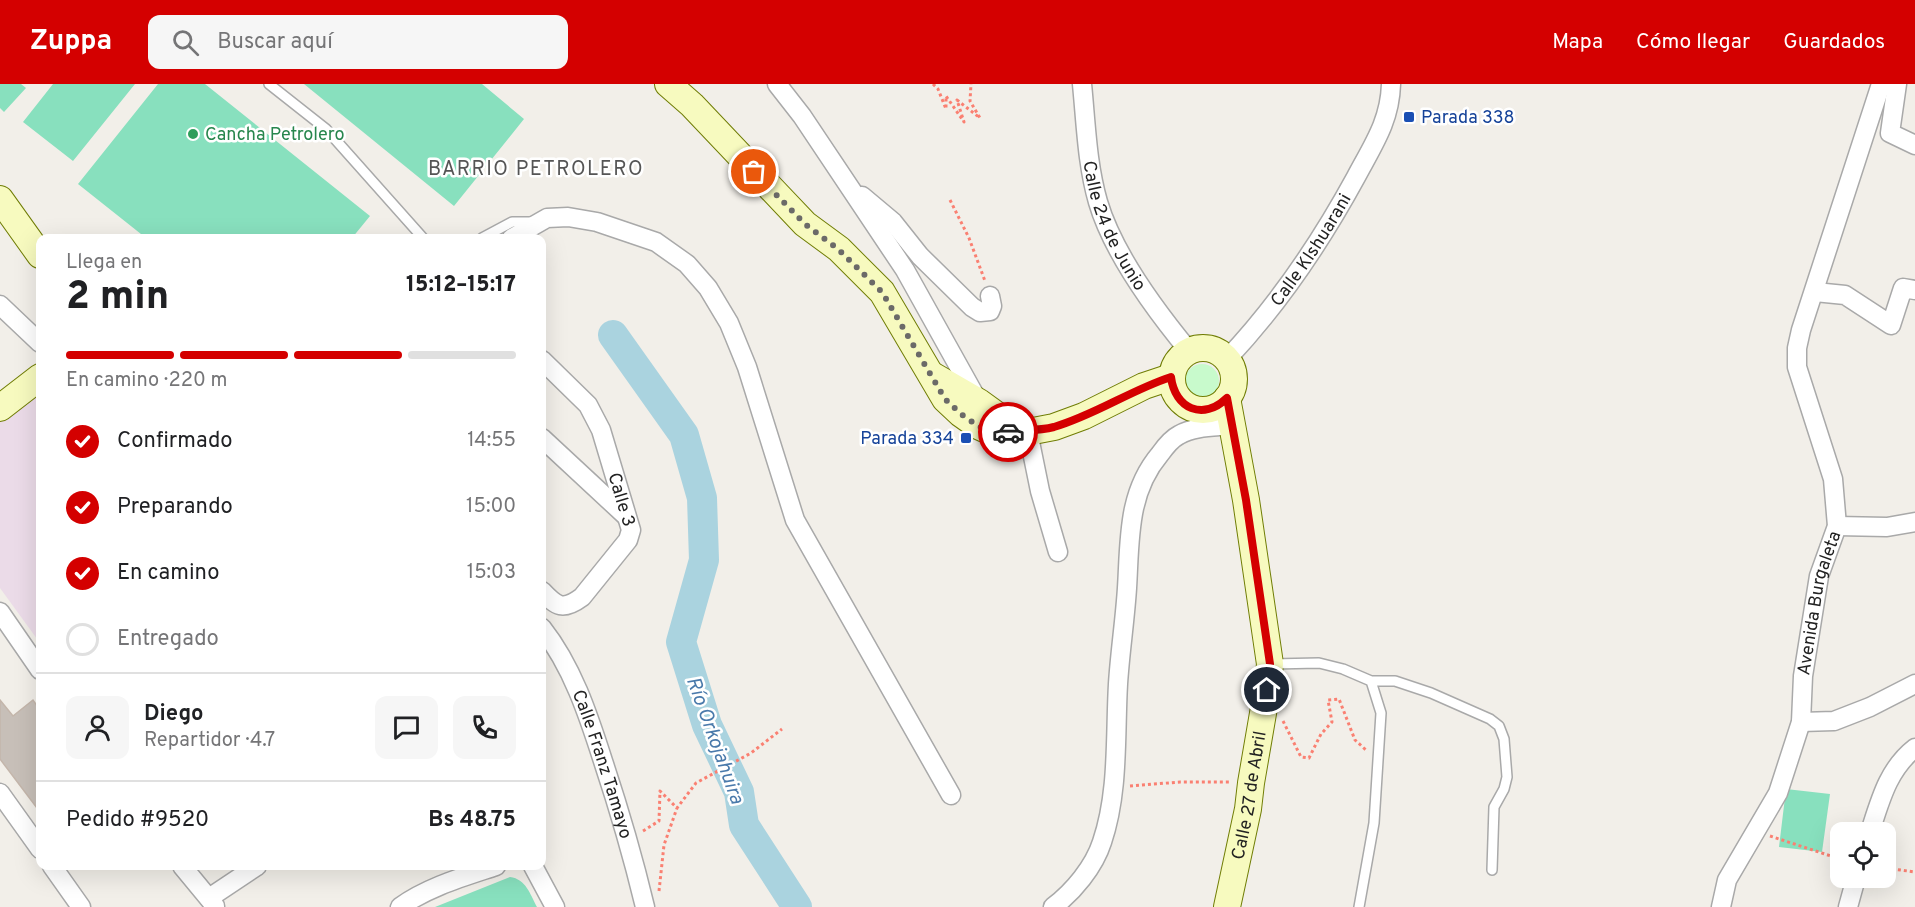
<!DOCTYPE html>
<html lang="es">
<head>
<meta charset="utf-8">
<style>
  body { margin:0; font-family:Overpass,sans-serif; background:#f6f6f6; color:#202124; height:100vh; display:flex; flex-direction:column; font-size:22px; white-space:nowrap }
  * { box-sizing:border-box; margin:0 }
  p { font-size:20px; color:#757577 }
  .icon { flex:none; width:33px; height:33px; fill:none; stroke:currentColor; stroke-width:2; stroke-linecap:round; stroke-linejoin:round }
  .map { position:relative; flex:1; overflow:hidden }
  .panel { position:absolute; left:36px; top:150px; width:510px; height:636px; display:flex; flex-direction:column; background:#fff; border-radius:12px; box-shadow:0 6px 24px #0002 }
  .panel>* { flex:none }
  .controls { position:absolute; left:1830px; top:738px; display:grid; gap:12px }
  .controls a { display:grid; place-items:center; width:66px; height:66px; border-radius:12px; background:#fff; box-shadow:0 6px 24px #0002; font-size:30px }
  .pin { position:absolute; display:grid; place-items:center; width:51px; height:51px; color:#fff; margin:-26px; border:3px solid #fff; border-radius:50%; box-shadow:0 2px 6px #0007 }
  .courier { position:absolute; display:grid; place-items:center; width:60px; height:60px; margin:-30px; border:4px solid #d40000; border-radius:50%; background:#fff; color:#222; box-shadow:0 2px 8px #0007 }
  .overview em { font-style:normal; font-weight:800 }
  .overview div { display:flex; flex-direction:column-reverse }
  .overview { display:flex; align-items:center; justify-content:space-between; height:102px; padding:0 30px }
  h1 { font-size:39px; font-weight:800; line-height:45px }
  .bar { display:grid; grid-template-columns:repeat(4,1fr); gap:9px 6px; align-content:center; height:72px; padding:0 30px }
  .bar i { height:8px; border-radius:4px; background:#e0e0e0 }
  .bar .selected { background:#d40000 }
  .bar p { grid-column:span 4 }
  .line { display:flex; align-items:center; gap:15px; padding:0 30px; border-top:2px solid #e0e0e0 }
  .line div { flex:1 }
  .round { display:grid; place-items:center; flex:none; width:63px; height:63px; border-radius:12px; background:#f6f6f6 }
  ol { padding:0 30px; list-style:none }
  li { display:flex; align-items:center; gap:18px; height:66px }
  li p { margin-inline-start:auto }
  li .icon { padding:6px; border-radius:50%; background:#d40000; color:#fff; stroke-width:4 }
  li:last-child { color:#757577 }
  li i { width:33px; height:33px; border:3px solid #e0e0e0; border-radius:50% }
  header { display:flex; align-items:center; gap:36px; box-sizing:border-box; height:84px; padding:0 30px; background:#d40000; color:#fff }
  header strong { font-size:28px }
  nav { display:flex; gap:33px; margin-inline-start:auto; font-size:21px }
  .search { width:420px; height:54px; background:#f6f6f6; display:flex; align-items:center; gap:15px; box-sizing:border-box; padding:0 21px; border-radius:12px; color:#757577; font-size:22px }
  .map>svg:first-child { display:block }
  .industrial { fill:#ebdbe8 }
  .park { fill:#c8facc }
  .pitch { fill:#88e0be }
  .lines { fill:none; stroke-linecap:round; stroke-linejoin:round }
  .river { stroke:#aad3df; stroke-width:30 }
  .building { fill:#c7bfb8; stroke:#c4b6ab; stroke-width:1.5 }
  .lane-casing { stroke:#a9a9a9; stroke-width:12 }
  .street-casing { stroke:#a9a9a9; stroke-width:21 }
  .secondary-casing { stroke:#707d05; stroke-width:28 }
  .path { stroke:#fa8072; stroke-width:3; stroke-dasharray:3 3; stroke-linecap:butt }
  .lane { stroke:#fff; stroke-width:9 }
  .street { stroke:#fff; stroke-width:18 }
  .secondary { stroke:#f7fabf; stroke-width:26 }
  .done { stroke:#6b6a68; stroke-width:6; stroke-dasharray:0 10.8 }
  .route { stroke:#d40000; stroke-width:8 }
  .transit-dot { fill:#1a4fb4; stroke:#fff; stroke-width:2 }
  .leisure-dot { fill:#2e9e5b; stroke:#fff; stroke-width:2 }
  .labels { text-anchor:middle; stroke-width:5; stroke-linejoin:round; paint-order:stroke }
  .transit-label { font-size:18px; fill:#164399; stroke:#fff; text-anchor:start }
  .leisure-label { font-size:18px; fill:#27864d; stroke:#fff; text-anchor:start }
  .street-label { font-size:18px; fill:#222; stroke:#fff }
  .neighbourhood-label { font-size:20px; letter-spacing:1.5px; fill:#555; stroke:#fff }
  .water-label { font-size:20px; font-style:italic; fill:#4a7aab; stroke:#fff }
</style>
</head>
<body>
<header>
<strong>Zuppa</strong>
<div class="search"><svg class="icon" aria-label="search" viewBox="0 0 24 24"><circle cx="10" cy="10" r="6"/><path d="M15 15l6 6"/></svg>Buscar aquí</div>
<nav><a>Mapa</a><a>Cómo llegar</a><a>Guardados</a></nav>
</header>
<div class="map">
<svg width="1915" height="823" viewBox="0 0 1915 823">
  <rect width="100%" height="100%" fill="#f2efe9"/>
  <path class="industrial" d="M40,305V559L0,504V332Z"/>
  <path class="park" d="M1185 297a17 17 0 1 1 34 0a17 17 0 1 1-34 0Z"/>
  <path class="pitch" d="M0,0H21L26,4L4,28L0,24Z
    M53,0H135L73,77L23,38Z
    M158,0H205L370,132L352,154H146L78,100Z
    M304,0H482L524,35L454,122Z
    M1786,705L1830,710L1822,768L1779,763Z
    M510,793C526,795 530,810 537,823H435Z"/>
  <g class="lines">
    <path class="river" d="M613,251L684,351L702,414L704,476L681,558L707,641L739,708L744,741L797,823"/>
  </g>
  <path class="building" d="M0,616L13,632L33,616L40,626V728L0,675Z"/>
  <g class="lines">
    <g class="lane-casing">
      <path id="lane" d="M269,0L326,45L423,154
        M482,154L512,138H535
        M1272,580L1319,579L1343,585L1371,597H1395L1431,609L1490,635L1499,642L1504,655L1507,693L1504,705L1494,723L1492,786
        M1359,823L1374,739L1381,629L1371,597"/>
    </g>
    <g class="street-casing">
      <g id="street">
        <path d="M777,0L802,32L905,186L978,317"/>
        <path id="s1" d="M1082,0C1086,40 1087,80 1098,118C1113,169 1156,227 1189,267"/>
        <path d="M1897,0L1890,49L1915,61"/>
        <path d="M862,112L893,138L920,172L972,223L980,228L990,227L992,222L990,212"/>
        <path d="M512,154L547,134L568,133L597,138L656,158L687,180L708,204L729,239L747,283L795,436L951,711"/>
        <path d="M1815,208L1845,211L1891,241L1903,204L1915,206"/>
        <path d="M0,221L40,259"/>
        <path id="s2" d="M1227,275C1279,220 1320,159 1356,93C1373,61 1390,37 1391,0"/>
        <path id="s3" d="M542,276L588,321L601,346L631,446L628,456L582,513C563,527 557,523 542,507"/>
        <path d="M1028,348L1040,407L1058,468"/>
        <path d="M542,354L626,432"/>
        <path d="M1837,442L1887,443L1915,438"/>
        <path d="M0,528L40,586"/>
        <path id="s4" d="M542,544C572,582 588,630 603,677C619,725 633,773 645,823"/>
        <path d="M1801,638L1834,637L1870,623L1915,600"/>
        <path d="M0,709L40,765"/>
        <path d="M1870,748C1880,717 1888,685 1915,664"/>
        <path d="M52,782L81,823"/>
        <path d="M182,782L215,822"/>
        <path d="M533,782L555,823"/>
        <path d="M209,814L257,782"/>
        <path d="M400,823C428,803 463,793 496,782"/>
        <path d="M1053,823C1073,808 1094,783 1102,758C1119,708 1115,652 1118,600C1120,568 1125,536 1127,504C1130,456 1127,409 1160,370C1165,363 1171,355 1179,351C1194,342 1216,343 1233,341"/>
        <path id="s5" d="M1721,823L1727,796L1778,709L1801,638L1803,592L1819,492L1837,442L1833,395L1797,283V264L1801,246L1881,0"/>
        <path d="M1848,823L1856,794"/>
      </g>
    </g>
    <g class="secondary-casing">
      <g id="secondary">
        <path d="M668,0L692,21L805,140L839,165L882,208L945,315L961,330L978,342L991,348H1003L1019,347L1028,348L1054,343L1084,332L1144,302L1171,293"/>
        <path d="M0,115L40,171"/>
        <circle cx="1203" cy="295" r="31"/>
        <path d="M934,292L979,318L1019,347"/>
        <path d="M0,324L40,293"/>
        <path id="s6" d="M1227,823L1248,725L1251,699L1267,606L1270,580L1246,416L1227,314"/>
      </g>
    </g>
    <path class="path" d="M933,0L938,5L946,25V12L964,38L957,16L980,34L970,17L971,0
      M950,116L969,154L985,197
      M1283,637L1301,673L1309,674L1321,650L1332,638L1328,616L1339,615L1355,656L1366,666
      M1130,702L1180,698H1231
      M643,747L659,737L660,707L677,724L696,699L751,669L782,645
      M1770,752L1840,775
      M1886,784L1915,788
      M659,807L664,761L677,724"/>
    <use href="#lane" class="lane"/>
    <use href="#street" class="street"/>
    <use href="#secondary" class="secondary"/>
  </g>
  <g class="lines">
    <path class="done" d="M754,88L805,140L838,165L882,208L945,315L961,330L978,342L991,348H1008"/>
    <path class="route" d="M1008,348C1024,346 1038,347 1054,343C1095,331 1131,306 1171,293C1175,325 1203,337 1227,314L1246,416L1270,580L1267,606"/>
  </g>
  <g class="transit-dot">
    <rect x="1403" y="27" width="12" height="12" rx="3"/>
    <rect x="960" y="348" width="12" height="12" rx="3"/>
  </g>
  <circle class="leisure-dot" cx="193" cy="50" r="6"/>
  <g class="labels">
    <g class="transit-label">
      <text x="1421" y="39">Parada 338</text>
      <text x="954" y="360" text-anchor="end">Parada 334</text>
    </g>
    <g class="leisure-label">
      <text x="205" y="56">Cancha Petrolero</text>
    </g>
    <g class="street-label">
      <text dy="6" stroke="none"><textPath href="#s1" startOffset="147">Calle 24 de Junio</textPath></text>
      <text dy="6" stroke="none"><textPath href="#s2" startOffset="138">Calle KIshuarani</textPath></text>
      <text dy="6" stroke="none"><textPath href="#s3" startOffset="165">Calle 3</textPath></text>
      <text dy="6" stroke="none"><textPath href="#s5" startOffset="324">Avenida Burgaleta</textPath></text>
      <text dy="6" stroke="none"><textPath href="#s4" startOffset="150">Calle Franz Tamayo</textPath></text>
      <text dy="6" stroke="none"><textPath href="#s6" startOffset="114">Calle 27 de Abril</textPath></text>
    </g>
    <g class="neighbourhood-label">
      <text x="536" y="91">BARRIO PETROLERO</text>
    </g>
    <g class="water-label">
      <text transform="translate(716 656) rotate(70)" y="7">Río Orkojahuira</text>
    </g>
  </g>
</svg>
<div class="controls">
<a><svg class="icon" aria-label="locate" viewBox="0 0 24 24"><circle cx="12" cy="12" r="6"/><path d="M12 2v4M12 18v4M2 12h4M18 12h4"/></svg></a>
</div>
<div class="pin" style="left:754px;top:88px;background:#ea580c"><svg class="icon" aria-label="bag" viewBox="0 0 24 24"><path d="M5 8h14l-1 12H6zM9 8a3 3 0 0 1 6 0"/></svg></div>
<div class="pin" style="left:1267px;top:606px;background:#1f2937"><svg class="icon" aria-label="home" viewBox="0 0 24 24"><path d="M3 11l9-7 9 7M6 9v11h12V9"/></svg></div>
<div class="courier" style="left:1008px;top:348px"><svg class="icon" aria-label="car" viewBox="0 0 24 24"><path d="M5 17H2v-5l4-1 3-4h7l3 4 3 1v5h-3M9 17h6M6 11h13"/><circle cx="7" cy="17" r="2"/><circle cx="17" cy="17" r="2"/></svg></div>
<section class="panel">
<div class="overview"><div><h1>2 min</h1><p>Llega en</p></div><em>15:12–15:17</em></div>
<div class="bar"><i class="selected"></i><i class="selected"></i><i class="selected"></i><i></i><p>En camino · 220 m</p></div>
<ol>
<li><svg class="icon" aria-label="check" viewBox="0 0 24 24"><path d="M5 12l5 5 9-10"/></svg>Confirmado<p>14:55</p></li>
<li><svg class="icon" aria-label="check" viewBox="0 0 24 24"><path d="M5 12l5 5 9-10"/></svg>Preparando<p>15:00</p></li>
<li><svg class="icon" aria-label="check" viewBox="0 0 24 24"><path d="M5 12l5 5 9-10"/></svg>En camino<p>15:03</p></li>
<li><i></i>Entregado</li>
</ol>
<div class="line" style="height:108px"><a class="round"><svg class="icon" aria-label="person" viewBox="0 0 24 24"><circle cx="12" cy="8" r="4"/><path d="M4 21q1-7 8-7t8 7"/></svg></a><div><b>Diego</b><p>Repartidor · 4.7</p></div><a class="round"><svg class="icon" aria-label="chat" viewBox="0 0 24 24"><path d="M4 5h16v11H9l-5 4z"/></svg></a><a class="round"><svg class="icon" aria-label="phone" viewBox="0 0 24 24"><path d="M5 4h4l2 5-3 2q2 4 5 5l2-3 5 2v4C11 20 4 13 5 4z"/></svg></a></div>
<div class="line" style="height:78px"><div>Pedido #9520</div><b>Bs 48.75</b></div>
</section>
</div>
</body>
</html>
